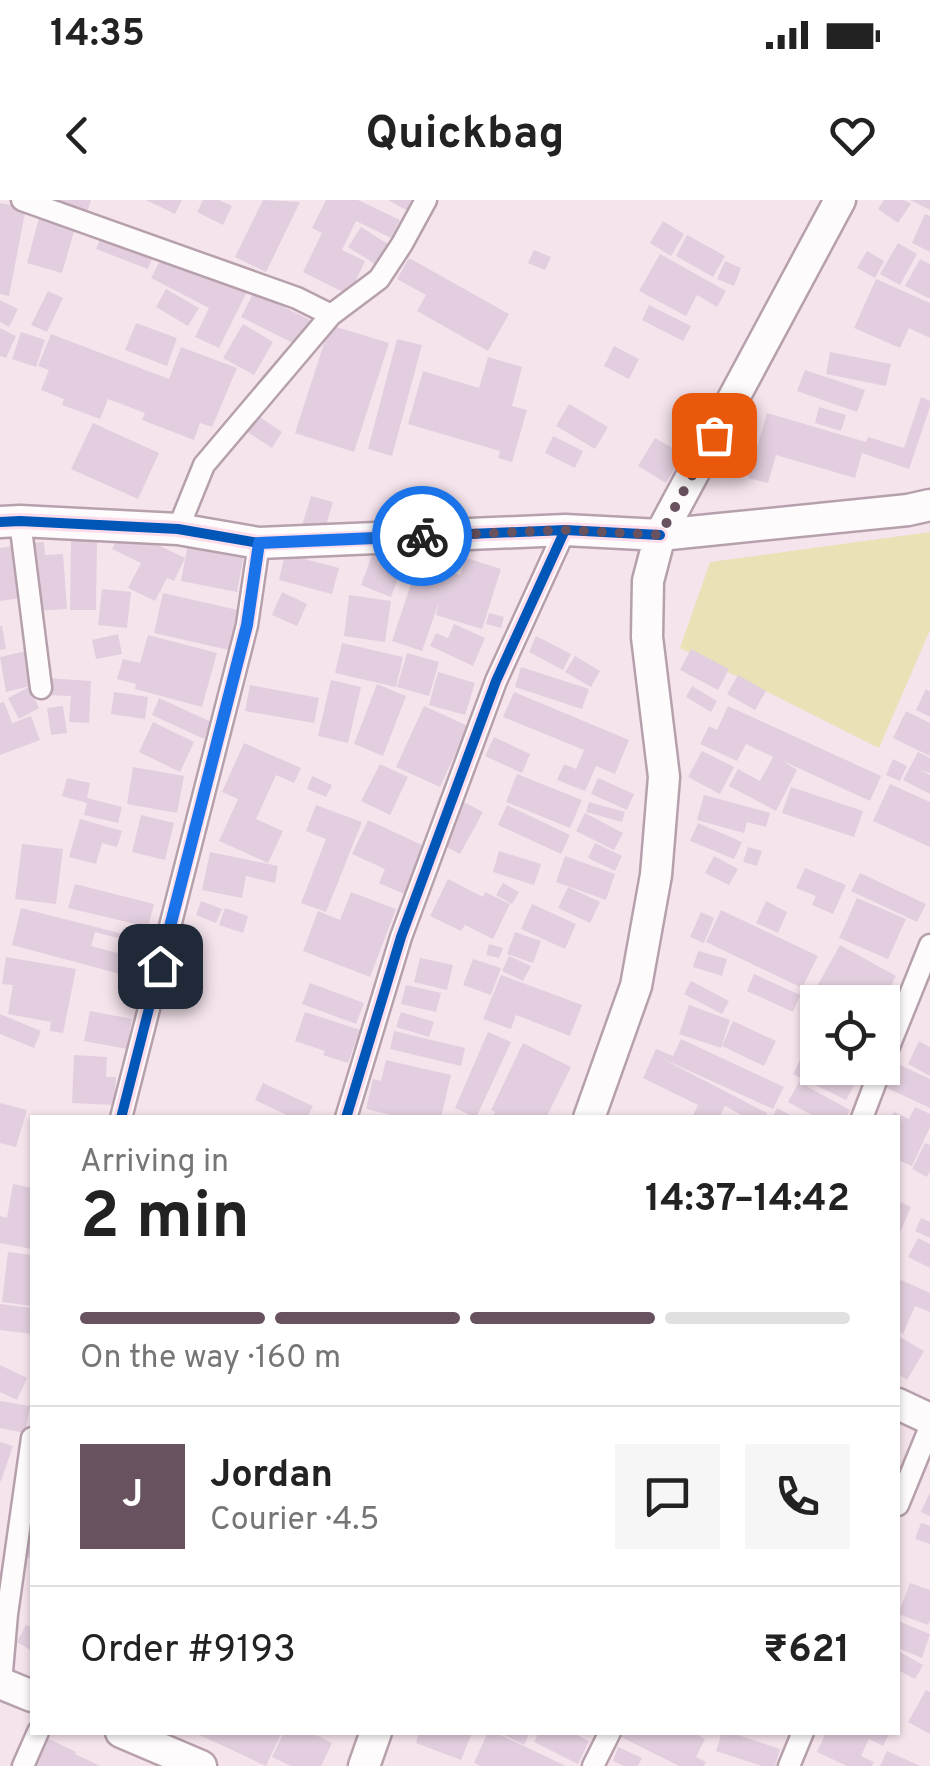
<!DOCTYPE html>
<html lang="en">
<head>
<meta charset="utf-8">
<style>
  body { margin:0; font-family:Overpass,sans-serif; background:#f6f6f6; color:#222; height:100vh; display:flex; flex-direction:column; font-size:38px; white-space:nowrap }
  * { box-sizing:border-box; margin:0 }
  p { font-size:32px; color:#767676 }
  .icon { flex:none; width:55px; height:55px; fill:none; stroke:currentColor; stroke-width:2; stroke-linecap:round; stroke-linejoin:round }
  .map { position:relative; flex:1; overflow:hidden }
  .details { position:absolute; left:30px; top:915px; width:870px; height:620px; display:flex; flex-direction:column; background:#fff; border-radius:0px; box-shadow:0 2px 8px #0004 }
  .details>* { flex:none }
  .fabs { position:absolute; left:800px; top:785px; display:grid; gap:20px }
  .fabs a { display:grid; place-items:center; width:100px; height:100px; border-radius:0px; background:#fff; box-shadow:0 2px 8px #0004; font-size:50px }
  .pin { position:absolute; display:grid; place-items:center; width:85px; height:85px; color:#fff; margin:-42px; border-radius:20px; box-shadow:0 5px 15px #0006 }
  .courier { position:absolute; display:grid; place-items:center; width:100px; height:100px; margin:-50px; border:8px solid #1a73e8; border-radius:50%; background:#fff; color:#222; box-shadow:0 2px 12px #0007 }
  .headline em { font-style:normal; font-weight:700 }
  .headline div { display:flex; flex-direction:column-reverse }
  .headline { display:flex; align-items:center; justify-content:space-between; height:170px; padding:0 50px }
  h1 { font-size:65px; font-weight:700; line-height:75px }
  .bar { display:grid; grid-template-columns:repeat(4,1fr); gap:15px 10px; align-content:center; height:120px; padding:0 50px }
  .bar i { height:12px; border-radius:8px; background:#e0e0e0 }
  .bar .on { background:#69525f }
  .bar p { grid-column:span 4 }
  .line { display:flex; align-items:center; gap:25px; padding:0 50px; border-top:2px solid #e0e0e0 }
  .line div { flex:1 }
  .round { display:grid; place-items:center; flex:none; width:105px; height:105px; border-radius:0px; background:#f6f6f6 }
  .status { display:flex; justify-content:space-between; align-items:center; height:70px; padding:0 50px; background:#fff; direction:ltr }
  .status svg { height:28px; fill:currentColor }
  header { display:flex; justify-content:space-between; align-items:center; height:130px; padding:0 50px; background:#fff; font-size:45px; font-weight:700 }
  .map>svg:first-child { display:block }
  .green { fill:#eae1b7 }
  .building { fill:#e2cede }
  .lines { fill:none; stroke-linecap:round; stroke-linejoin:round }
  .street-casing { stroke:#b6a0ac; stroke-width:25 }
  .secondary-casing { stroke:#b6a0ac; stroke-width:35 }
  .street { stroke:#fefbfc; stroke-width:20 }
  .secondary { stroke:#fefbfc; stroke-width:30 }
  .cycleway-casing { stroke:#fdddec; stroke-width:16 }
  .cycleway { stroke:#0057b8; stroke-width:10 }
  .done { stroke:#69525f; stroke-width:10; stroke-dasharray:0 18 }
  .route { stroke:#1a73e8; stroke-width:12 }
</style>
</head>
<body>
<div class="status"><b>14:35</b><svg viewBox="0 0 49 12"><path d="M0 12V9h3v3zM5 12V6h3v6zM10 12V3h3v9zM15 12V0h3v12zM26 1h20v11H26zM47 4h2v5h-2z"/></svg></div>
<header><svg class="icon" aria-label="back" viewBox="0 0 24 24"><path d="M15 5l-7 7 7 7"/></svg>Quickbag<svg class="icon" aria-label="heart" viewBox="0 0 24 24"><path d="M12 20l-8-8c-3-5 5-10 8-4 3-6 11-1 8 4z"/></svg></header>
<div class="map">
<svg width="930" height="1566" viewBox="0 0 930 1566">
  <rect width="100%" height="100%" fill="#f6e4ed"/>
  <path class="green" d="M930,332V430L879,548L680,448L710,362Z"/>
  <path class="building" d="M56,0H91L87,12Z
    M146,0H182L175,14Z
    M203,0H219L232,6L223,25L197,12Z
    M263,0L300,2L266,72L235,57Z
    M326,0H358L400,20L391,38L356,21L342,50L365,61L349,95L303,72L322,33L312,28Z
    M388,0H414L408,11Z
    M884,0H904L911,4L898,23L878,9Z
    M910,0H930V10Z
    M0,3L26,8L9,96L0,94Z
    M925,14L930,16V52L912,43Z
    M39,18L75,28L62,73L27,63Z
    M663,21L684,34L671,56L650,43Z
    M361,27L391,46L378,66L348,47Z
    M103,31L155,51L148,69L96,49Z
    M687,35L725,56L713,77L676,56Z
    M898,43L917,54L900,85L880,74Z
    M534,50L551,57L545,70L528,63Z
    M867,51L884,61L875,78L857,68Z
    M660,54L726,91L717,107L697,95L686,116L639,91Z
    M163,55L214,81L219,72L249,88L219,148L195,137L209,108L151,78Z
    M409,58L509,114L488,151L417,111L426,95L397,79Z
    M920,59L930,64V99L905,86Z
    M725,61L741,68L734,86L717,79Z
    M876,79L930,103V138L909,128L900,148L854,128Z
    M166,89L199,108L188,126L156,107Z
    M48,91L63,98L47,132L31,125Z
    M254,92L310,120L297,145L241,117Z
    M0,100L18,109L9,127L0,122Z
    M649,105L691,126L683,141L642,120Z
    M136,123L177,138L167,166L125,150Z
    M243,124L273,142L254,175L223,158Z
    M330,125L389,143L354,252L295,233Z
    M0,128L16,136L6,158L0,156Z
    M21,132L45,140L36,167L12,159Z
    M51,134L169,179L181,147L237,168L212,227L200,223L194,240L142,220L145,213L108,199L100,219L62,205L64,199L41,190L49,170L38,166Z
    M397,139L422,145L392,256L368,249Z
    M614,146L639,159L629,179L604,166Z
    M830,152L891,164L886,186L826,174Z
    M488,157L522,167L512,206L527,210L512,262L498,258L500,251L408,224L423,171L479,188Z
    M805,170L865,190L857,212L797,191Z
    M921,197L930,201V207L909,269L862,253L855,278L776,255L768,283L748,278L767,213L866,242L868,237L904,248Z
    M569,204L608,227L595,249L556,226Z
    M819,207L846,215L841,231L815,223Z
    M254,213L282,232L272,248L243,229Z
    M93,223L159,253L138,299L71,269Z
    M553,236L583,251L575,268L545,253Z
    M655,238L683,254L666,283L638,266Z
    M311,296L333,302L323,336L301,329Z
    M123,328L185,358L174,381L167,378L155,401L128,388L141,363L112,349Z
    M71,340L97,341L96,410H70Z
    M44,342L45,355L63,354L67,409L36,411L32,343Z
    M377,342L407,354L391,397L361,385Z
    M188,344L244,354L237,392L181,381Z
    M416,345L446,349L443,368L413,364Z
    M13,346L21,398L0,401V348Z
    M285,354L339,368L332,394L279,380Z
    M466,358L501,369L482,429L436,415L439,402L422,451L392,441L417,366L448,376L450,372L460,375Z
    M102,389L131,392L127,428L98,425Z
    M282,392L307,404L297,426L272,415Z
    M163,393L242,411L233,451L154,433Z
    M349,395L391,401L385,442L344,436Z
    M489,413L504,417L501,428L486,424Z
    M454,424L485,438L473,466L430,446L436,433L448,438Z
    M0,426H2L6,449L0,450Z
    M118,434L122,454L96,459L92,440Z
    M148,435L217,453L202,507L135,489L136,484L117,479L123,459L140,463Z
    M536,436L571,454L563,470L529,452Z
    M342,443L403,457L396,487L335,473Z
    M691,449L729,469L718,490L680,470Z
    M26,451L34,485L6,492L0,457Z
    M407,453L439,462L429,496L397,487Z
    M575,456L600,471L591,487L565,472Z
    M521,467L589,489L582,509L515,487Z
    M438,472L475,483L465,515L429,505Z
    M738,475L766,491L755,510L727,494Z
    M47,478L91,481L89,523L69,522L71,496L47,495Z
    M331,480L361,487L348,543L318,536Z
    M377,484L406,496L383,556L354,544Z
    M250,485L319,498L314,523L245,511Z
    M692,486L717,501L711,512L686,497Z
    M29,487L39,508L19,519L8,498Z
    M926,489L930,492V517L916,510Z
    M114,492L148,497L145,519L111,514Z
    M514,492L629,540L615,574L596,566L585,591L557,580L564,564L576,569L584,550L503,517Z
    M159,498L211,522L204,539L152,515Z
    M4,502L12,522L10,524L31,516L40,540L0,555V503Z
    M63,506L67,533L51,535L47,508Z
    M424,506L468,526L440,587L396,567Z
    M728,506L881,576L870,601L783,561L797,570L776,611L729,586L738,569L760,581L773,557L746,544L737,561L700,544L709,526L717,530Z
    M906,511L930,523V556L893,538Z
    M153,522L194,542L180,572L139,552Z
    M494,537L530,554L522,573L485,556Z
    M244,543L301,568L294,583L276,575L256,619L283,631L268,663L219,641L238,599L222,592Z
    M702,551L734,567L720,594L688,577Z
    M918,552L930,558V573L920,570L930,575V594L903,580Z
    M893,559L907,566L900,581L886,575Z
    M380,564L408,577L390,615L361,601Z
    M133,567L184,576L177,613L127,604Z
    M517,574L582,600L570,628L506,602Z
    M312,576L332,585L326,597L307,589Z
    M67,578L90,583L87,598L122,607L118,623L84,615L87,603L62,596Z
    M598,578L634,594L627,610L591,594Z
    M890,584L930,602V647L873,621Z
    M791,587L863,611L854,637L782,613Z
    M704,595L770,613L766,627L747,622L744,633L697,620Z
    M464,602L483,612L460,654L441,644Z
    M589,602L625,612L622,622L586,612Z
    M316,605L362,622L326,712L301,703L326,639L306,631Z
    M507,605L570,635L561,654L498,625Z
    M585,613L623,633L614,650L576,631Z
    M141,615L174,623L165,660L132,652Z
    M80,619L122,631L117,647L102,643L96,664L69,657Z
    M368,620L424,646L404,694L379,683L385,669L352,654Z
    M698,623L742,642L734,659L690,641Z
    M595,643L622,656L615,671L588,658Z
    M22,644L63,649L56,704L15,699Z
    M748,647L762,651L757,666L743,662Z
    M499,651L541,664L534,685L493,672Z
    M210,652L278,666L275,683L246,676L242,698L202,690Z
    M565,656L615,674L606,700L556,682Z
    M714,656L738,669L729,685L705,673Z
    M805,668L846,685L833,714L812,705L816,696L796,688Z
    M860,673L926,704L917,722L851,691Z
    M448,679L483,697L485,692L510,704L493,739L465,725L461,731L430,716Z
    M503,683L519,692L512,704L496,695Z
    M75,684L154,704L148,727L68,708Z
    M568,687L600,702L590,723L558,708Z
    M351,692L396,709L370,777L303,751L318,711L340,720Z
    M857,698L906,719L888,759L839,738Z
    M201,701L222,709L216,723L196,715Z
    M766,701L787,712L778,733L756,723Z
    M532,704L576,724L565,749L521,729Z
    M21,708L131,736L130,741L95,732L91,746L129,756L124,775L12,745Z
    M225,708L248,716L243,733L219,725Z
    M721,710L818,756L802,788L706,742Z
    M701,712L714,718L704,743L690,737Z
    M515,732L541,741L533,763L507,754Z
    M489,744L503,748L499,758L486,755Z
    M840,745L896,776L882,802H839L815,790Z
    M698,751L727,759L722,776L693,767Z
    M509,756L531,766L523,781L502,771Z
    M6,757L76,769L63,833L50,831L51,822L8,814L13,785L2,784Z
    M420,758L453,765L447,790L414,782Z
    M473,759L501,768L491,795L463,785Z
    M754,774L800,795L793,812L747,791Z
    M501,775L582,805L570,836L516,815L511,829L483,819Z
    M691,781L729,801L722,814L684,794Z
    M310,783L364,803L356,824L302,804Z
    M406,785L441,793L436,812L401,804Z
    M689,805L730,820L721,848L679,834Z
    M90,811L132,819L127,849L84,841Z
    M305,812L360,830L348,863L323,855L325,851L295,841Z
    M401,812L434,822L429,837L396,827Z
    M0,814L41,831L34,848L0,834Z
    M733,821L776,841L764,866L722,846Z
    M818,824V868H863L846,900L793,874Z
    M394,831L465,848L461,866L390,849Z
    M488,832L511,842L476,918L455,908Z
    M681,839L784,887L773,909L659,857L767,913L765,918H747L725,906L719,918H692L698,905L643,878L656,849L673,856Z
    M919,841L930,847V876L908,864Z
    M523,843L571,867L546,918H492L495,912L491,910Z
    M74,855L107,857L106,877H116L114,905L72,903Z
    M386,860L451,875L441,918H404L366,909L373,879L381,881Z
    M898,864L930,879V908L887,888Z
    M799,882L850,910L846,918H817L788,902Z
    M263,883L313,906L307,918H293L255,900Z
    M0,903L27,910L16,947L0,943Z
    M915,907L930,914V927L912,966L898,960V918H891L894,912L909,919Z
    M777,908L796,918H772Z
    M925,943L930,945V971L927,977L912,969Z
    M13,984L32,988V1049L0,1043V1016L7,1018Z
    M898,1001L911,1007L898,1037Z
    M921,1018L930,1022V1038L915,1031Z
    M918,1038L930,1044V1068L908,1057Z
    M8,1052L32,1055V1106L2,1102Z
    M899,1079L930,1093V1112L915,1106L903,1134L898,1131Z
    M0,1104L32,1108V1134L0,1130Z
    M900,1137L924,1151L907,1180L898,1174V1141Z
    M0,1165L27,1178L17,1200L0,1192Z
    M0,1201L30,1206L25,1233L0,1228Z
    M0,1242L13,1246L1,1281H0Z
    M930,1292V1316L921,1312Z
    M921,1323L930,1326V1344L915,1339Z
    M32,1333V1359L24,1356Z
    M910,1383L930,1390V1420L928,1425L898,1414Z
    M898,1421L930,1434L922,1458L898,1448Z
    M26,1425L32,1428V1451L17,1442Z
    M898,1451L923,1465L915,1479L898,1470Z
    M926,1490L930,1492V1534L908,1522Z
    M193,1532H282L266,1566Z
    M284,1532H310L332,1543L321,1566H291L272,1557Z
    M419,1532H464L471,1535L461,1560L416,1543Z
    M488,1532H494L566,1566H481L474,1563Z
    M499,1532H530L524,1545Z
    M539,1532H576L575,1534L589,1541L578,1564L534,1542Z
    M619,1532H692L705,1539L696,1557L706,1562L704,1566H679L617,1535Z
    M722,1532H729L780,1549L775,1566H762L716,1551Z
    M826,1532H890L883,1546L869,1539L861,1556L874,1562L872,1566H847L817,1552Z
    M47,1538L76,1552L75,1554L100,1566H33Z
    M618,1547L642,1558L638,1566H624L613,1561Z
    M887,1551L920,1566H880Z"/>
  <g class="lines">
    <g class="street-casing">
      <path id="street" d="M22,0L297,98L331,115
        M20,321L41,488
        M178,329L204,265L331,115L379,79L402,44L426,0
        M882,864L930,745
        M121,918L247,425L259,343
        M346,918L401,737L496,481L565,330
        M862,918L881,868
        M898,1305L930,1227
        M1,1483L7,1414L32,1238
        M23,1566L38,1532
        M593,1566L610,1532
        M789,1566L803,1532"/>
    </g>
    <g class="secondary-casing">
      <path id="secondary" d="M0,322L20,321L178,329L259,343L565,330L660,335L908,310L930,305
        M589,918L636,786L656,675L664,577L647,437L648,381L660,335L840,0
        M898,1204L930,1219
        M0,1483L32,1496
        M121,1532L201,1566
        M364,1566L376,1532"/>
    </g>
    <use href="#street" class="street"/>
    <use href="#secondary" class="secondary"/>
    <g class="cycleway-casing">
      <path id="cycleway" d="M0,322L20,321L178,329L259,343L565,330L660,335
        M121,918L247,425L259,343
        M346,918L401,737L496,481L565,330"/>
    </g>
    <use href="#cycleway" class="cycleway"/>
  </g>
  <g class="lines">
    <path class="done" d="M422,336L565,330L660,335L714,235"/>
    <path class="route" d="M160,766L247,425L259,343L422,336"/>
  </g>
</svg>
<div class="fabs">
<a><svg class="icon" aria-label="locate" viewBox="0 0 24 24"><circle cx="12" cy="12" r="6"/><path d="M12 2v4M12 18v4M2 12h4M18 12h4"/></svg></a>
</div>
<div class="pin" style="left:714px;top:235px;background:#ea580c"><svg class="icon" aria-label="bag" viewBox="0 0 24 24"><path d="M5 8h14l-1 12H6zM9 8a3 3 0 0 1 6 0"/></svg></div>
<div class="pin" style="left:160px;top:766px;background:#1f2937"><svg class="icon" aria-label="home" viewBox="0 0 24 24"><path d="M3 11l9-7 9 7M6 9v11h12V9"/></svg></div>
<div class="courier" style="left:422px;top:336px"><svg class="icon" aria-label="bike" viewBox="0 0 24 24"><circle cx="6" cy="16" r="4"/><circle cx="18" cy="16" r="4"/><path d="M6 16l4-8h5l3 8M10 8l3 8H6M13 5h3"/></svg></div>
<section class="details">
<div class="headline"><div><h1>2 min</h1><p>Arriving in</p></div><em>14:37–14:42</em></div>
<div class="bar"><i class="on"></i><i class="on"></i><i class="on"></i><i></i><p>On the way · 160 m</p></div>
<div class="line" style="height:180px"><b class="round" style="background:#69525f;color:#fff">J</b><div><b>Jordan</b><p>Courier · 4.5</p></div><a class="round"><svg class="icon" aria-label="chat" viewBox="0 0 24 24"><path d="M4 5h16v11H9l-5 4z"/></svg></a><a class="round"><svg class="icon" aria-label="phone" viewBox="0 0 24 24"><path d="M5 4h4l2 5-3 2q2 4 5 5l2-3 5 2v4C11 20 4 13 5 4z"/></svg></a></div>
<div class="line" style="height:130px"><div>Order #9193</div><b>₹621</b></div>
</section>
</div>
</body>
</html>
